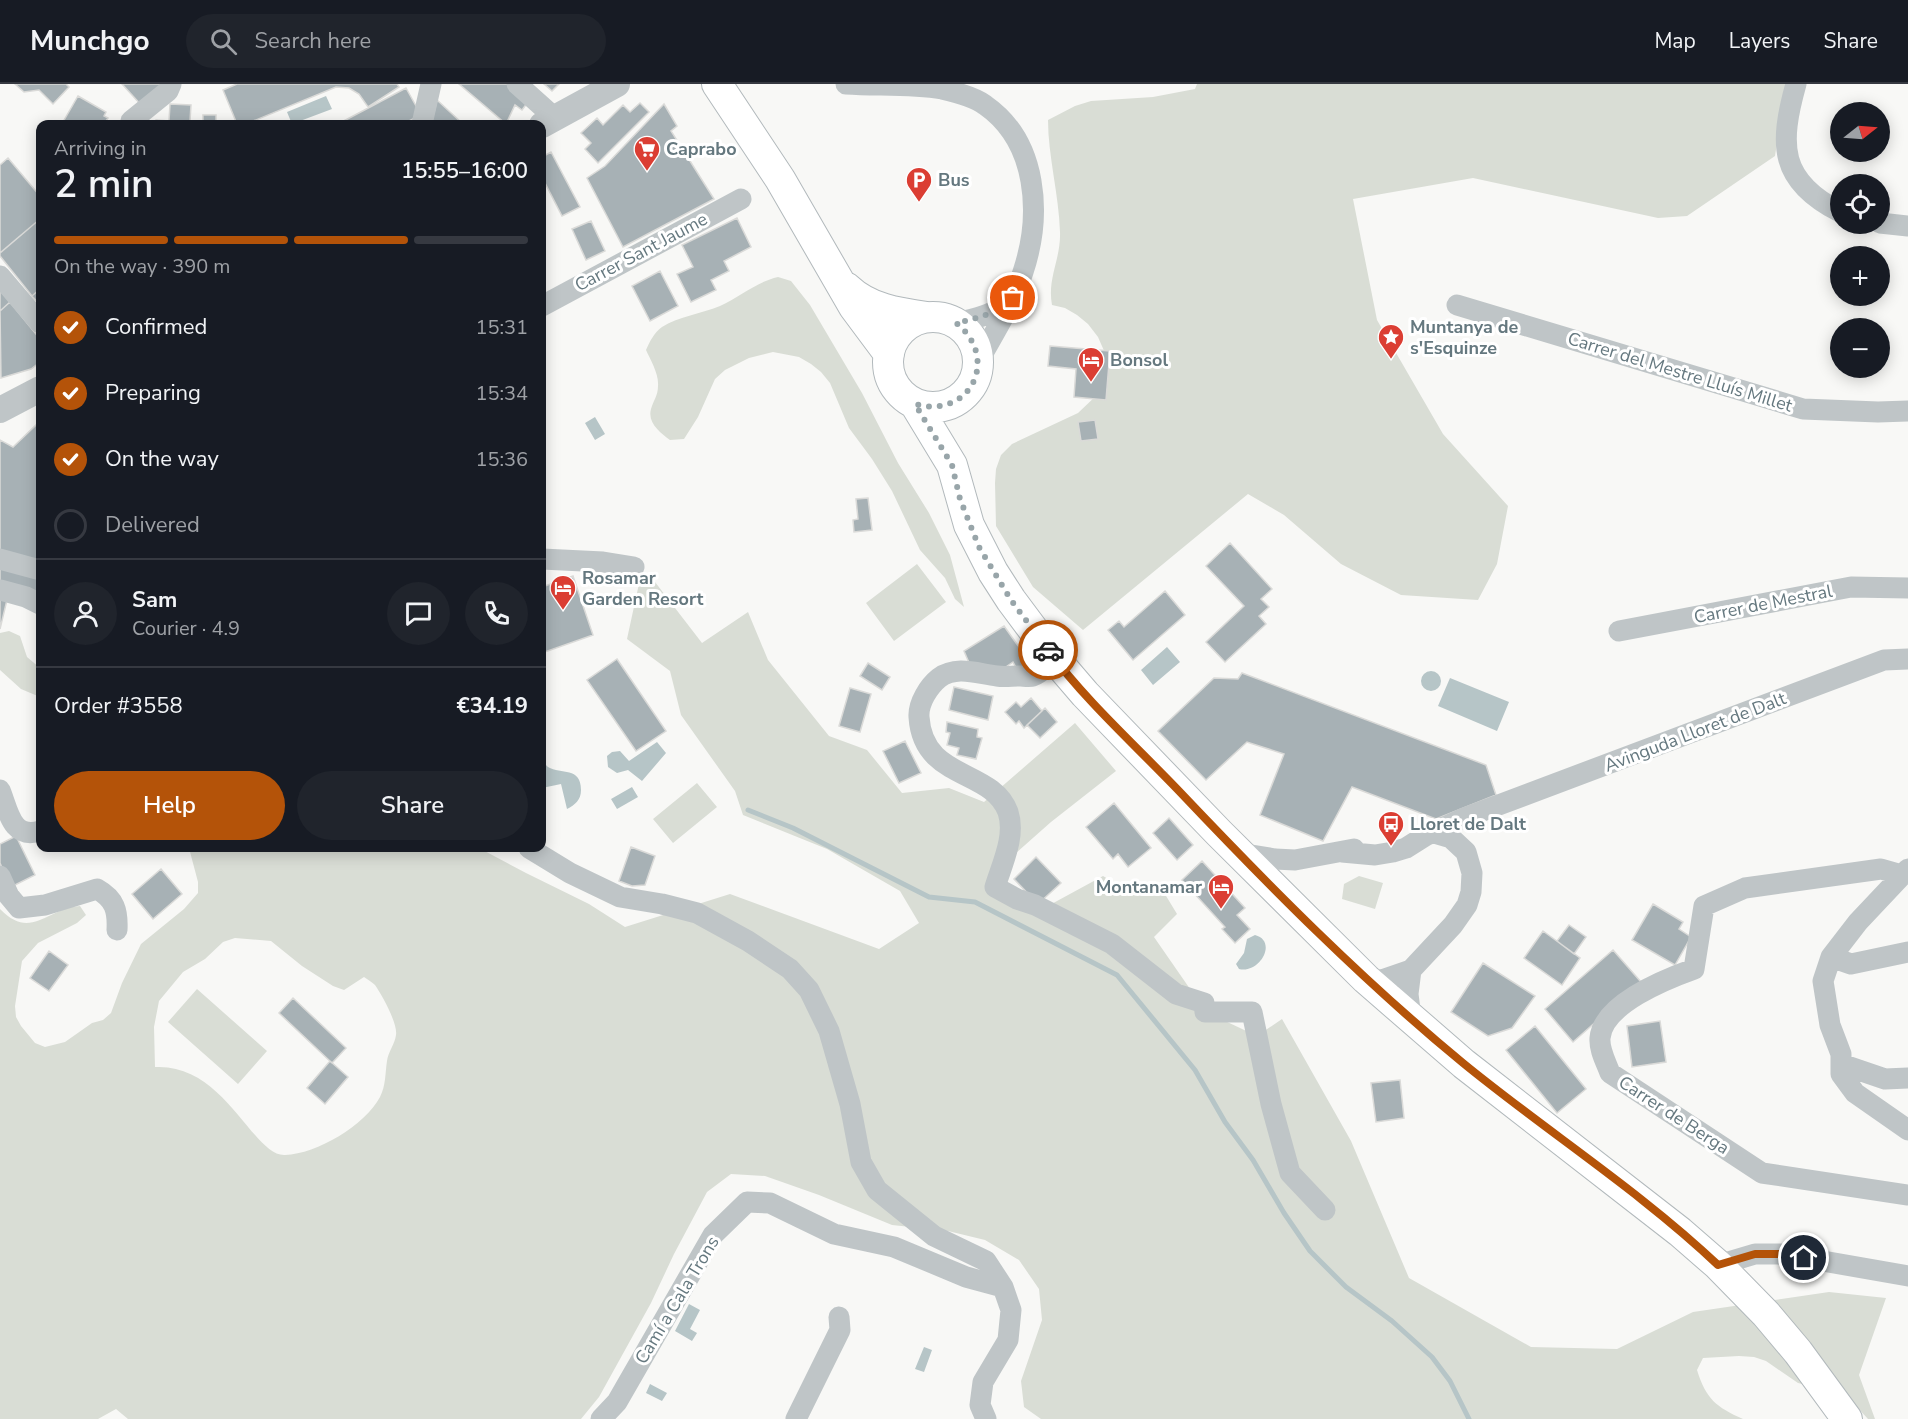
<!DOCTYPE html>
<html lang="en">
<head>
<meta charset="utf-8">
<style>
  body { margin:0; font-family:"Nunito Sans",sans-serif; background:#20242c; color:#f1f3f6; height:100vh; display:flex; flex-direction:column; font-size:22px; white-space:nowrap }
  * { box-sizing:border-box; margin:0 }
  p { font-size:20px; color:#9ea1a6 }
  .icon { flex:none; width:33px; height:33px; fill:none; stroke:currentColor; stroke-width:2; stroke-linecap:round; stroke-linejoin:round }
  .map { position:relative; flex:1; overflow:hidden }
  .details { position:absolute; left:36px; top:36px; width:510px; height:732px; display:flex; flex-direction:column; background:#171b24; border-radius:12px; box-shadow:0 3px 15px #0003 }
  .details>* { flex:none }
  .needle { width:39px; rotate:73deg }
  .buttons { position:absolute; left:1830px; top:18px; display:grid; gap:12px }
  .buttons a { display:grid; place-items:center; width:60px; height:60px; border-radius:50%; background:#171b24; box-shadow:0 3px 15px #0003; font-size:30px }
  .pin { position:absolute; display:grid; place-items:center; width:51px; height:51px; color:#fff; margin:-26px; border:3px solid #fff; border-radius:50%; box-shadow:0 2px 6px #0007 }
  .courier { position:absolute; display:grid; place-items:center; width:60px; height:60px; margin:-30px; border:4px solid #b45309; border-radius:50%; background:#fff; color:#222; box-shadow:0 2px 8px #0007 }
  .head em { font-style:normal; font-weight:600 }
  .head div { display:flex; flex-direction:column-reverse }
  .head { display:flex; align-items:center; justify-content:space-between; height:102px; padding:0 18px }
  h1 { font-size:39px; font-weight:600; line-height:45px }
  .bar { display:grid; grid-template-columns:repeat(4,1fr); gap:9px 6px; align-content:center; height:72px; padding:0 18px }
  .bar i { height:8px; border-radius:4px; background:#363941 }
  .bar .on { background:#b45309 }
  .bar p { grid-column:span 4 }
  .line { display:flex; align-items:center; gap:15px; padding:0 18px; border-top:2px solid #363941 }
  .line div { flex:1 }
  .round { display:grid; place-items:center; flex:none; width:63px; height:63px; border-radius:32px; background:#20242c }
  ol { padding:0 18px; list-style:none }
  li { display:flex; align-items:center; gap:18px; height:66px }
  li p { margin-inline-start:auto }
  li .icon { padding:6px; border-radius:50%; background:#b45309; color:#fff; stroke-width:4 }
  li:last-child { color:#9ea1a6 }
  li i { width:33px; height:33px; border:3px solid #363941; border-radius:50% }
  .button { display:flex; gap:12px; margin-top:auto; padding:12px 18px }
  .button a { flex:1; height:69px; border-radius:36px; background:#b45309; color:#fff; font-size:24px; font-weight:600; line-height:69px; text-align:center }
  .button a+a { background:#20242c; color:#f1f3f6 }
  header { display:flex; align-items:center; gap:36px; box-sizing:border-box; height:84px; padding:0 30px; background:#171b24; border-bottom:2px solid #363941 }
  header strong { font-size:28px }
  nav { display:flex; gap:33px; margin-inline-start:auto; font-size:21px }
  .search { width:420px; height:54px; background:#20242c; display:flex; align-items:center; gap:15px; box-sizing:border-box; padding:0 21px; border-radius:33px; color:#9ea1a6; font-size:22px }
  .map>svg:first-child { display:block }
  .green { fill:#d9ddd5; fill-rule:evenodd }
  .water { fill:#b6c5c7 }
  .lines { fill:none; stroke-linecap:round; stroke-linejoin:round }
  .stream { stroke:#b6c5c7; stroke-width:5 }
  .building { fill:#a7b1b5; stroke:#dadad8; stroke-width:1.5 }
  .secondary-casing { stroke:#b2b9bc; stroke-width:32 }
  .minor { stroke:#bfc5c7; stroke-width:21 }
  .tertiary { stroke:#bfc5c7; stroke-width:26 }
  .secondary { stroke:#fff; stroke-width:30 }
  .done { stroke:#98a5a9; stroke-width:6; stroke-dasharray:0 10.8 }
  .route { stroke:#b45309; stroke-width:8 }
  .labels { text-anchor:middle; stroke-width:6; stroke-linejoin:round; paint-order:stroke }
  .poi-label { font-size:18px; font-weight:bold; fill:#65787f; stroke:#fff; text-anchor:start }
  .street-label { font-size:18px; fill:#65787f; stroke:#fff }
</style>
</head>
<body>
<header>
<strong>Munchgo</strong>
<div class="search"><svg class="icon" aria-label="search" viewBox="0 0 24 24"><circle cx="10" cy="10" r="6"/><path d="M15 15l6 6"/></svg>Search here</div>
<nav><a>Map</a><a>Layers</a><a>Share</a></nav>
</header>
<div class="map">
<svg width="1908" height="1335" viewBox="0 0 1908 1335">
  <rect width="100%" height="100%" fill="#f8f8f6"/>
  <path class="green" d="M1197,0H1786L1775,72L1687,132L1658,134L1473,94L1353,115L1377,236L1443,350L1508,422L1497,480L1478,516L1401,511L1341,480L1284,431L1248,410L1083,546L1033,503L996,442L995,399L996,385L1001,371L1012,360L1078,329L1099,309L1105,269L1098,253L1088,240L1077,231L1065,224L1052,221C1047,194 1061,175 1060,148C1059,111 1048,72 1048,36L1075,22L1091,17L1153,13L1195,5Z
    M778,193L791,197L810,221L862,309L898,379L929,429L950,471L964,523L955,515L945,494L920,466L892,407L872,375L849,344L830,299L821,288L811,280L799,273L773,268L749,274L725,286L715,295L698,333L684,355L670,356C661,349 647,339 651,325C653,317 658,312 658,302C659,290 651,277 646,266C650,257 654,249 662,243C679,232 701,230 720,222C740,213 756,198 778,193Z
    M917,480L946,518L894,557L866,519Z
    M640,495L655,498L702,559L748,528L768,576L829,652L867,666L902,709L949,704L984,718L1075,639L1116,687L1051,738L1008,776L1004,798L1046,823L1103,792L1132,809L1157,797L1177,830L1154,853L1206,928L1257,952L1282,935L1351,1057L1409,1194L1531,1263L1617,1265L1693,1228L1829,1208L1886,1214L1859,1291L1875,1335H1868L1834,1298L1810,1302L1798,1299L1766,1277L1754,1273L1739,1272L1703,1274L1697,1286C1706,1315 1716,1323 1743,1335H1041L1024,1323L1021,1297L1042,1236L1039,1205L1019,1176L985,1156L948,1147L892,1141L819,1111L765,1092L731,1090L707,1108L674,1170L651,1219L599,1313L581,1335H128L116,1325L98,1335H0V825C31,857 47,824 80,822L86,831L77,839L38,859L22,877L15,922L16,933L21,942L35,959L45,963L65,958L92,939L103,936L111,929L122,899L141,860L184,825L198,809V798L189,764H479L526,789L589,820L625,843L730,810L879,865L919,839L900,807L827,765L743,731L735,707L681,631L670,587L627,555ZM235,854L271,857L302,882L333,902L344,906L364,893C368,896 372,898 375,901C382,911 398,940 396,951C395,960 388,968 387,977C385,990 386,1001 380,1013C365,1041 317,1070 285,1071C253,1073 225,979 155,983L154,943L159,917L183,888L205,875L223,858Z
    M9,547L20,552L27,573L40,584V613L21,605L0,586V549Z
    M697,699L717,723L673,759L653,735Z
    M1359,792L1383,799L1375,825L1342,815L1344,800Z
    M197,905L267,967L238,1000L168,938Z"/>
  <path class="water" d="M326,12L332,25L292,40L287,28Z
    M595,333L605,350L595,356L585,339Z
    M1167,563L1180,578L1153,601L1141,586Z
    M1421 597a10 10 0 1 1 20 0a10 10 0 1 1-20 0Z
    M1450,594L1509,618L1497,647L1438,622Z
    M657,658L666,669L642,697L628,686L617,689L608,683L607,672L612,668L620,667L629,677Z
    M542,676C542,677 547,682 548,683C561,691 581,682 581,706C581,716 575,721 567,725L561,700L542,704Z
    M632,703L638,713L617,725L611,715Z
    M1255,851C1278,857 1260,890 1239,885L1236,880L1244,869L1247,855Z
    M689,1220L700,1226L690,1245L697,1249L692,1257L675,1247Z
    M924,1263L932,1266L924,1288L915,1285Z
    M650,1300L667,1309L662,1317L646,1309Z"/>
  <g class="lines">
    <path class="stream" d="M748,726L793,744L929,813L975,818L1117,891L1195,986L1225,1038L1253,1076L1284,1129L1310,1167L1346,1203L1392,1237L1432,1273L1450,1297L1469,1335"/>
  </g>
  <path class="building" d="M15,0H66L69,3L53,20L39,6L24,8Z
    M122,0H166L142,22Z
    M237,0H397L399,3L368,23L359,10L349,4L336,3L246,40H237L223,6Z
    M459,0H507L528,18L522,26L515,21L506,40Z
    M544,0H559L552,7Z
    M406,4L421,31L403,40H338Z
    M78,12L106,28L104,32L108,34L104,40H66L63,38Z
    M437,16L463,40H431Z
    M640,19L649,28L598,79L585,65L591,59L581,49L597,34L603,41L623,21L630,28Z
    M170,20L191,21L190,37H192V40H155L156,36L169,37Z
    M664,20L677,42L671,47L714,115L623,163L587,94L605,82Z
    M203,31H216V37H221L223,40H203Z
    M551,68L580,123L562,132L542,93V73Z
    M8,74L40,112V135L0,169V81Z
    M737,134L751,163L724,177L729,187L711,196L716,206L691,218L677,190L693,183L682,161Z
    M40,135V205L32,212L0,172V169Z
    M591,137L605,167L586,176L572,145Z
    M660,187L678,222L650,237L632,202Z
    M40,205V221L32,212Z
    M0,206L10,218L0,227Z
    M10,218L40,255V278L31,285L1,294L0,227Z
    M1050,262L1110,267L1106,316L1074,313L1076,285L1048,282Z
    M40,327V478L0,468V356L13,363L37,340Z
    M1095,336L1098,355L1081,357L1078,338Z
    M868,414L872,446L854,448L853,436L858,435L856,415Z
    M1230,459L1272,505L1261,515L1269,523L1259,532L1266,540L1225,578L1206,558L1244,522L1206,482Z
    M0,483L40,494V513L0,498Z
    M573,492L593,551L542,569V503Z
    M1165,507L1185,531L1133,576L1108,546L1119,537L1124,543Z
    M0,515L7,516L0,545Z
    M1004,542L1029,577L1018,587L1013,578L1000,587L970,581L964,567Z
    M617,575L666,647L636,667L587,596Z
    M868,579L890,593L882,606L860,592Z
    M1242,589L1486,681L1496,711L1436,735L1352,703L1323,757L1260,731L1284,670L1247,658L1206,696L1158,647L1214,594L1238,595Z
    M954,603L993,612L988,636L949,626Z
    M850,604L871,610L860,648L839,642Z
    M1031,614L1042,627L1024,644L1019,637L1016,640L1005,628L1016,618L1021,623Z
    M1045,624L1057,638L1040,654L1027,641Z
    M947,638L978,645L977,653L982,654L976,675L957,671L959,664L947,661L950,649L946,648Z
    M905,657L921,689L899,699L883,667Z
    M1114,719L1151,764L1128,783L1118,770L1113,775L1086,743Z
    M1169,734L1193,761L1177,776L1153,749Z
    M16,752L35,791L11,803L0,779V760Z
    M631,763L655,772L645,801L632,802L619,797Z
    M1036,773L1061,799L1038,820L1014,795Z
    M1202,777L1245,824L1237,831L1250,845L1235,859L1222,845L1225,843L1182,796Z
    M161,785L182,810L153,835L132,810Z
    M1653,820L1683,838L1679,845L1691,853L1675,881L1632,856Z
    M1569,841L1586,853L1574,870L1557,857Z
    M1543,847L1580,874L1562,901L1524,874Z
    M1613,866L1641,898L1573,958L1545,925Z
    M49,867L68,881L49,907L30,894Z
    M1483,879L1535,912L1512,944L1488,952L1451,928Z
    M293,914L346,964L332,979L279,929Z
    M1660,937L1666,978L1632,983L1627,942Z
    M1535,942L1586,1005L1557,1029L1506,966Z
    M330,977L348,993L325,1020L307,1004Z
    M1400,996L1404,1034L1376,1038L1371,999Z"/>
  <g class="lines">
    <g class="secondary-casing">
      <path id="secondary" d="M717,0L780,95L854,223L889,270
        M847,204C869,225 898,229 927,233
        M888 278a45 45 0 1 1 90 0a45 45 0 1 1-90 0Z
        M915,320L952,381L969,441L993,488L1011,516L1055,575L1085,610L1219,749L1366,895L1464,980L1680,1148L1718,1181L1766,1230L1798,1268L1847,1335"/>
    </g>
    <path class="minor" d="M517,0L555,34
      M846,0C878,2 911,0 942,5C955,8 975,13 985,21C1038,58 1042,131 1023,188C1013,220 994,249 978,278
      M1796,0C1779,61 1779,97 1840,128
      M133,40L131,37L168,7L171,0
      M422,40L431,0
      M1880,139L1908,142
      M0,192L40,239
      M1457,221L1803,325L1878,328L1908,327
      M542,222L741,115
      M956,239C976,234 995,231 1010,216
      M0,475L40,486
      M542,475L603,478L634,483
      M0,506L26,513L40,520
      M1619,547L1851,503L1908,504
      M1055,575C1049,580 1041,590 1033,592C1030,593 1023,592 1020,592C1012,592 1004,593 997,592C978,590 957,581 939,594C929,602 918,619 919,633C923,697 992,684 1008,728C1016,752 1002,780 995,803L1017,815L1035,821L1112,860L1176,910L1204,919L1205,928H1252L1271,1020L1290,1089L1325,1126
      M0,706C8,725 11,756 40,747
      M529,764L570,789L620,813L662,820L697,829L748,857L790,885L809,906L829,947L850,1020L861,1078L877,1106L934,1152L986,1177L1003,1203L1011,1226L1008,1256L983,1298L980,1321L986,1335
      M1342,768L1375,771L1393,768L1406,764L1425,752L1464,734L1884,576L1908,575
      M1239,769L1275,775L1295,776L1354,765
      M1908,785L1858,838L1831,873L1823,897L1830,941L1841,970V990L1855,1009L1908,1046
      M1902,791L1881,785L1745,804L1704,822L1694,885C1666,895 1603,920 1600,954C1599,966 1606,978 1610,989L1762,1089L1908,1111
      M0,792L9,812L19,824L45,821L97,805C115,815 118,827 117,846
      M1831,873L1851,880L1908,868
      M1366,895L1382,896L1411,886L1453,841L1467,821L1471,808L1472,789L1466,768L1451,754L1434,749
      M1411,934L1408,910L1411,886
      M1841,980L1885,995L1908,994
      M1718,1181L1755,1170H1783L1908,1192
      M601,1335L617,1318L713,1151L747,1118L770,1119L834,1150L894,1163L966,1193L1003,1203
      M796,1335L840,1246L839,1233"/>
    <path class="tertiary" d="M542,41L617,0
      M0,326L40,305"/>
    <use href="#secondary" class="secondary"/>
  </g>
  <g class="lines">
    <path class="done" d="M1013,214C996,230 978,234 956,239C1001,274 970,336 915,320L952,381L960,415L979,463L1011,516L1048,566"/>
    <path class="route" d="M1048,566C1086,617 1135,661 1179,707C1269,802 1362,896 1463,979C1546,1047 1640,1107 1718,1181L1755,1170H1783L1804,1174"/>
  </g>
  <defs>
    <g id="supermarket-pin" transform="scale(1.35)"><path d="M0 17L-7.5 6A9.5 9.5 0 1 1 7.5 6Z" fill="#db3e33" stroke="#fff"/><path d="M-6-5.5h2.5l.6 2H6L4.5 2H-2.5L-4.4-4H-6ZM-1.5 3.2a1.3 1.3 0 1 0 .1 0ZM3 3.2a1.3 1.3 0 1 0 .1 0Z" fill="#fff"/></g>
    <g id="parking-pin" transform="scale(1.35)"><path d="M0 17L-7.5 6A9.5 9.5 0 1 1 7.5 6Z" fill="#db3e33" stroke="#fff"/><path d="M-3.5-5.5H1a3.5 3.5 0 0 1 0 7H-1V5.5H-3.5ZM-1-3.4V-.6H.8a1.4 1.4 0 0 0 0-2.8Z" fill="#fff"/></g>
    <g id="sight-pin" transform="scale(1.35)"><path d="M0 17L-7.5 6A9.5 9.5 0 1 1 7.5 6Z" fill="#db3e33" stroke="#fff"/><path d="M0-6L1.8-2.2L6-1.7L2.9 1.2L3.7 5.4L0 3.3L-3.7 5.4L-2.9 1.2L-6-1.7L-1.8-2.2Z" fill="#fff"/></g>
    <g id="hotel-pin" transform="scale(1.35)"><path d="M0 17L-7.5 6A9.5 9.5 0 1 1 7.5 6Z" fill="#db3e33" stroke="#fff"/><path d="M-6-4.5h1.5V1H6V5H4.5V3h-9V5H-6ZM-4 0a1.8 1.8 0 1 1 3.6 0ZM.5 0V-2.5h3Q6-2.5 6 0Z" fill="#fff"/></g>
    <g id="bus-pin" transform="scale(1.35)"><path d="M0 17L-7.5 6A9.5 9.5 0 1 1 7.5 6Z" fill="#db3e33" stroke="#fff"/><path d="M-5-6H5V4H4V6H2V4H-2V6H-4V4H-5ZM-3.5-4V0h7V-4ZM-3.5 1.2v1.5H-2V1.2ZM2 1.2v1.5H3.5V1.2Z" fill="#fff"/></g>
  </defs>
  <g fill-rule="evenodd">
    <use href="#supermarket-pin" x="647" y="65"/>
    <use href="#parking-pin" x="919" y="96"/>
    <use href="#sight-pin" x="1391" y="253"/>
    <use href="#hotel-pin" x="1091" y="276"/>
    <use href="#hotel-pin" x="563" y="504"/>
    <use href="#bus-pin" x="1391" y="740"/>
    <use href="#hotel-pin" x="1221" y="803"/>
  </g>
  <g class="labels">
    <g class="poi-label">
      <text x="666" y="71">Caprabo</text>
      <text x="938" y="102">Bus</text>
      <text x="1410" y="249">Muntanya de<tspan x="1410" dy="21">s'Esquinze</tspan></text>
      <text x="1110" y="282">Bonsol</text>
      <text x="582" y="500">Rosamar<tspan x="582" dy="21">Garden Resort</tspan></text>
      <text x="1410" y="746">Lloret de Dalt</text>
      <text x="1202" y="809" text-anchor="end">Montanamar</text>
    </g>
    <g class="street-label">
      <text transform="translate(641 168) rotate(-28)" y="6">Carrer Sant Jaume</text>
      <text transform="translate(1680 288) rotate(17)" y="6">Carrer del Mestre Lluís Millet</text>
      <text transform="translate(1763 520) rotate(-11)" y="6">Carrer de Mestral</text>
      <text transform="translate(1695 648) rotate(-21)" y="6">Avinguda Lloret de Dalt</text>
      <text transform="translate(1674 1031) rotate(33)" y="6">Carrer de Berga</text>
      <text transform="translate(677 1216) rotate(-59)" y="6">Camí a Cala Trons</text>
    </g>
  </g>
</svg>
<div class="buttons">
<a><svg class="needle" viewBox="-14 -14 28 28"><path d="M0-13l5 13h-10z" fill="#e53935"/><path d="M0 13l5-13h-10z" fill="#9ea1a6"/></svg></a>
<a><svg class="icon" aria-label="locate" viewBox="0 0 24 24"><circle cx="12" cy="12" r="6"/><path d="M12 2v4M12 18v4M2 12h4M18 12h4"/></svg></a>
<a>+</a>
<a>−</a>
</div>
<div class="pin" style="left:1013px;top:214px;background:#ea580c"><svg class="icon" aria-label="bag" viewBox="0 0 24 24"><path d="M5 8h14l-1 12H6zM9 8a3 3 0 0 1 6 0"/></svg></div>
<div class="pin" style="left:1804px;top:1174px;background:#1f2937"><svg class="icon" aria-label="home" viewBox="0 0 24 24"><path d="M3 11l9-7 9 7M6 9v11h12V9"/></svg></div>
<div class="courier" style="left:1048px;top:566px"><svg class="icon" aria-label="car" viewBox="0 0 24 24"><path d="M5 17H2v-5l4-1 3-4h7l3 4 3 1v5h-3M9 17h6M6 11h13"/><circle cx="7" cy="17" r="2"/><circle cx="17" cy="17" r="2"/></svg></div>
<section class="details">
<div class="head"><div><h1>2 min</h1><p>Arriving in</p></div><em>15:55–16:00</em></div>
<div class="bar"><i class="on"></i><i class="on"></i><i class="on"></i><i></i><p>On the way · 390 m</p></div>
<ol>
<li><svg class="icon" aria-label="check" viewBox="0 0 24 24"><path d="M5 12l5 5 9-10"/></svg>Confirmed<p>15:31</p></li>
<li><svg class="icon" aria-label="check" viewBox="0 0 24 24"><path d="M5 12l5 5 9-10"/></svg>Preparing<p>15:34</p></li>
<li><svg class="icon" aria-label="check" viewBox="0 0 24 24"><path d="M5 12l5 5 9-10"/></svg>On the way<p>15:36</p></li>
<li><i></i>Delivered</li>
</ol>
<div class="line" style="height:108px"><a class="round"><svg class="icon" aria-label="person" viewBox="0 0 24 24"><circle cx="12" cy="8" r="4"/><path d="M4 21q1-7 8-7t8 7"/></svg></a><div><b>Sam</b><p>Courier · 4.9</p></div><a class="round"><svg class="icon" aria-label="chat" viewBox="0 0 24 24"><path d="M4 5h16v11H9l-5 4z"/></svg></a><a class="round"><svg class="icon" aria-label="phone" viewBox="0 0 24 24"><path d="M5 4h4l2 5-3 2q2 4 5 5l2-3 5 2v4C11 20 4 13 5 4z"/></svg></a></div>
<div class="line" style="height:78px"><div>Order #3558</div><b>€34.19</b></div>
<div class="button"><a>Help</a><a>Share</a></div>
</section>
</div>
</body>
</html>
